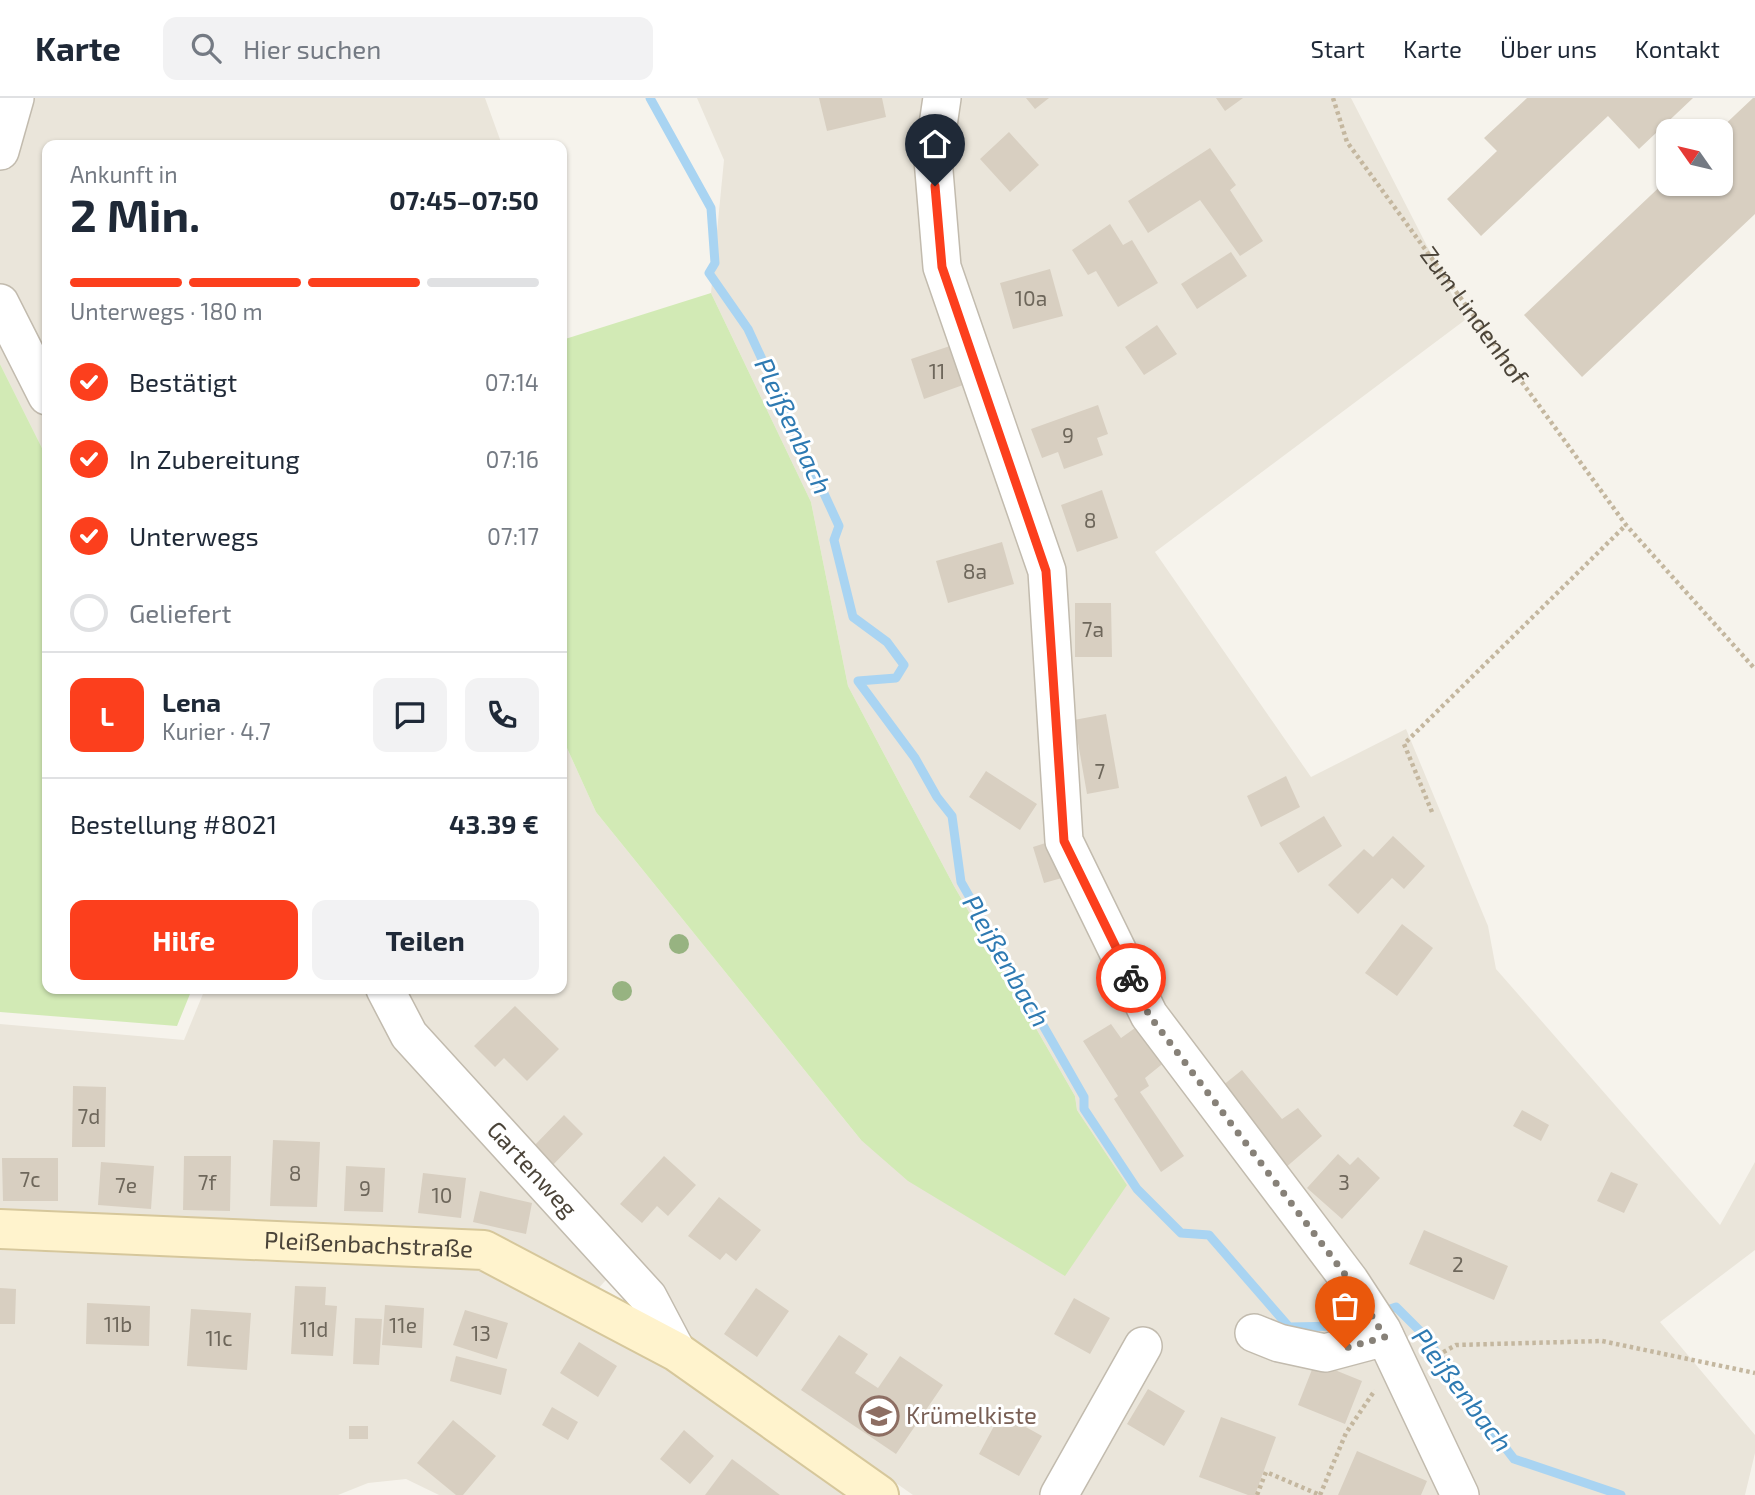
<!DOCTYPE html>
<html lang="de">
<head>
<meta charset="utf-8">
<style>
  body { margin:0; font-family:"Exo 2",sans-serif; background:#f2f2f3; color:#1f2937; height:100vh; display:flex; flex-direction:column; font-size:26px; white-space:nowrap }
  * { box-sizing:border-box; margin:0 }
  p { font-size:23px; color:#747a83 }
  .icon { flex:none; width:38px; height:38px; fill:none; stroke:currentColor; stroke-width:2; stroke-linecap:round; stroke-linejoin:round }
  .map { position:relative; flex:1; overflow:hidden }
  .side { position:absolute; left:42px; top:42px; width:525px; height:854px; display:flex; flex-direction:column; background:#fff; border-radius:14px; box-shadow:0 2px 5px #0004 }
  .side>* { flex:none }
  .needle { width:46px; rotate:304deg }
  .controls { position:absolute; left:1656px; top:21px; display:grid; gap:14px }
  .controls a { display:grid; place-items:center; width:77px; height:77px; border-radius:14px; background:#fff; box-shadow:0 2px 5px #0004; font-size:35px }
  .pin { position:absolute; display:grid; place-items:center; width:60px; height:60px; color:#fff; margin:-72px -30px; border-radius:50% 50% 50% 0; rotate:-45deg; box-shadow:0 0 7px #0007 }
  .pin .icon { rotate:45deg }
  .courier { position:absolute; display:grid; place-items:center; width:70px; height:70px; margin:-35px; border:5px solid #fc3f1d; border-radius:50%; background:#fff; color:#222; box-shadow:0 2px 9px #0007 }
  .overview em { font-style:normal; font-weight:700 }
  .overview div { display:flex; flex-direction:column-reverse }
  .overview { display:flex; align-items:center; justify-content:space-between; height:119px; padding:0 28px }
  h1 { font-size:46px; font-weight:700; line-height:52px }
  .bar { display:grid; grid-template-columns:repeat(4,1fr); gap:10px 7px; align-content:center; height:84px; padding:0 28px }
  .bar i { height:9px; border-radius:5px; background:#e0e1e3 }
  .bar .selected { background:#fc3f1d }
  .bar p { grid-column:span 4 }
  .line { display:flex; align-items:center; gap:18px; padding:0 28px; border-top:2px solid #e0e1e3 }
  .line div { flex:1 }
  .round { display:grid; place-items:center; flex:none; width:74px; height:74px; border-radius:14px; background:#f2f2f3 }
  ol { padding:0 28px; list-style:none }
  li { display:flex; align-items:center; gap:21px; height:77px }
  li p { margin-inline-start:auto }
  li .icon { padding:7px; border-radius:50%; background:#fc3f1d; color:#fff; stroke-width:4 }
  li:last-child { color:#747a83 }
  li i { width:38px; height:38px; border:4px solid #e0e1e3; border-radius:50% }
  .cta { display:flex; gap:14px; margin-top:auto; padding:14px 28px }
  .cta a { flex:1; height:80px; border-radius:14px; background:#fc3f1d; color:#fff; font-size:28px; font-weight:700; line-height:80px; text-align:center }
  .cta a+a { background:#f2f2f3; color:#1f2937 }
  header { display:flex; align-items:center; gap:42px; box-sizing:border-box; height:98px; padding:0 35px; background:#fff; border-bottom:2px solid #e0e1e3 }
  header strong { font-size:33px }
  nav { display:flex; gap:38px; margin-inline-start:auto; font-size:24px }
  .search { width:490px; height:63px; background:#f2f2f3; display:flex; align-items:center; gap:18px; box-sizing:border-box; padding:0 24px; border-radius:14px; color:#747a83; font-size:26px }
  .map>svg:first-child { display:block }
  .residential { fill:#eae5da }
  .green { fill:#d2eab5 }
  .lines { fill:none; stroke-linecap:round; stroke-linejoin:round }
  .stream { stroke:#a9d4f2; stroke-width:9 }
  .building { fill:#d8cfc1 }
  .street-casing { stroke:#c2bbae; stroke-width:40 }
  .secondary-casing { stroke:#d6c79b; stroke-width:42 }
  .path { stroke:#c4b79f; stroke-width:4.5; stroke-dasharray:3.5 3.5; stroke-linecap:butt }
  .street { stroke:#fff; stroke-width:37 }
  .secondary { stroke:#fff3cd; stroke-width:38 }
  .tree { fill:#97b381 }
  .done { stroke:#878178; stroke-width:7; stroke-dasharray:0 12.6 }
  .route { stroke:#fc3f1d; stroke-width:9 }
  .labels { text-anchor:middle; stroke-width:6; stroke-linejoin:round; paint-order:stroke }
  .number-label { font-size:21px; fill:#6e675b }
  .street-label { font-size:24px; fill:#4b4439; stroke:#fff }
  .education-label { font-size:24px; fill:#785e54; stroke:#fff; text-anchor:start }
  .water-label { font-size:26px; font-style:italic; fill:#2e7ab2; stroke:#fff }
</style>
</head>
<body>
<header>
<strong>Karte</strong>
<div class="search"><svg class="icon" aria-label="search" viewBox="0 0 24 24"><circle cx="10" cy="10" r="6"/><path d="M15 15l6 6"/></svg>Hier suchen</div>
<nav><a>Start</a><a>Karte</a><a>Über uns</a><a>Kontakt</a></nav>
</header>
<div class="map">
<svg width="1755" height="1397" viewBox="0 0 1755 1397">
  <rect width="100%" height="100%" fill="#f6f3ec"/>
  <path class="residential" d="M8,0H485L502,47H47V360L0,266V26Z
    M697,0H1351L1465,222L1155,454L1311,679L1406,631L1488,828L1496,871L1720,1127L1755,1064V1152L1660,1224L1755,1337V1355L1745,1397H913L606,1182L593,1196L491,1137L0,1114V926L184,942L205,891H562V639L596,714L861,1042L1127,1087L1077,1012L1075,998L954,788L848,588L811,404L711,195L724,62Z
    M0,1152L478,1172L668,1267L855,1397H439L406,1381L368,1385L338,1397H0Z"/>
  <path class="green" d="M711,195L811,404L848,588L954,788L1075,998L1077,1012L1127,1087L1065,1178L908,1083L861,1042L596,714L562,639V242Z
    M0,266L47,360V891H192L177,928L0,914Z"/>
  <g class="lines">
    <path class="stream" d="M650,0L711,110L715,165L709,175L748,231L839,428L834,442L853,519L887,544L904,567L896,580L858,583L915,660L937,699L952,718L961,784L1084,999V1011L1137,1091L1181,1135L1209,1137L1289,1229L1343,1228L1366,1220
      M1379,1215L1396,1209L1426,1239L1464,1296L1514,1361L1621,1397"/>
  </g>
  <path class="building" d="M819,0H882L886,19L827,33Z
    M1026,0H1049L1035,11Z
    M1216,0H1243L1225,13Z
    M1527,0H1693L1639,51L1608,18L1481,138L1447,101L1497,53L1484,40Z
    M1753,0H1755V116L1582,279L1524,217L1668,81V86H1720V33H1718Z
    M1009,34L1039,67L1010,94L980,61Z
    M1210,50L1236,87L1230,92L1263,143L1240,158L1200,102L1148,135L1128,103Z
    M1110,126L1123,147L1132,142L1158,185L1118,209L1096,173L1088,177L1072,152Z
    M1231,154L1247,178L1197,211L1181,186Z
    M1050,171L1063,218L1013,231L1000,185Z
    M1157,227L1177,256L1144,277L1125,249Z
    M950,248L963,287L924,301L911,261Z
    M1098,307L1108,336L1097,340L1103,357L1064,371L1058,354L1042,360L1031,331Z
    M1102,392L1118,440L1077,454L1061,407Z
    M1002,444L1014,486L948,505L936,463Z
    M1075,505H1111L1112,559H1075Z
    M1106,616L1119,690L1087,696L1074,622Z
    M986,673L1037,706L1020,732L969,699Z
    M1286,678L1300,709L1261,729L1247,698Z
    M1324,718L1342,748L1298,775L1279,745Z
    M1393,738L1425,768L1404,791L1392,780L1358,816L1328,787L1364,751L1373,759Z
    M1058,741L1069,778L1044,785L1033,749Z
    M1402,826L1433,850L1397,898L1365,875Z
    M515,908L559,951L527,983L504,960L495,969L474,948Z
    M1142,925L1171,959L1145,980L1149,988L1140,994L1184,1058L1161,1074L1114,1001L1118,998L1083,943L1111,926L1121,940Z
    M1242,972L1282,1021L1298,1010L1322,1038L1284,1071L1222,988Z
    M73,988L106,989L105,1049H72Z
    M1522,1012L1549,1027L1541,1043L1513,1028Z
    M564,1017L583,1036L549,1071L530,1052Z
    M273,1042L320,1044L317,1109L270,1108Z
    M1338,1056L1350,1067L1358,1059L1380,1080L1342,1121L1307,1090Z
    M184,1058H231L230,1113L183,1112Z
    M664,1058L696,1087L668,1118L657,1108L642,1125L620,1106Z
    M2,1060H58V1103H3Z
    M101,1064L154,1068L151,1111L98,1107Z
    M346,1068L385,1070L383,1114L344,1113Z
    M1611,1074L1638,1086L1624,1115L1597,1103Z
    M423,1075L466,1080L461,1120L418,1115Z
    M480,1093L532,1105L526,1136L473,1124Z
    M719,1099L761,1132L736,1163L726,1155L720,1162L688,1138Z
    M1424,1132L1508,1168L1494,1202L1409,1166Z
    M295,1188L326,1189L325,1207L337,1208L333,1258L291,1256Z
    M0,1190L16,1191L15,1226H0Z
    M756,1190L789,1213L757,1259L724,1236Z
    M1074,1200L1110,1220L1090,1256L1054,1236Z
    M87,1205L150,1208L149,1248L86,1246Z
    M385,1207L424,1210L422,1250L382,1247Z
    M191,1211L251,1215L247,1272L187,1268Z
    M465,1212L508,1225L497,1261L453,1247Z
    M355,1220L382,1221L379,1267L353,1266Z
    M839,1237L868,1256L855,1275L878,1290L900,1258L943,1287L896,1356L801,1292Z
    M579,1244L617,1268L598,1299L560,1275Z
    M456,1258L507,1271L501,1297L450,1283Z
    M1315,1264L1362,1283L1345,1326L1298,1307Z
    M1148,1291L1185,1313L1164,1348L1127,1326Z
    M552,1309L578,1324L568,1342L542,1327Z
    M1001,1315L1042,1338L1019,1378L979,1356Z
    M1221,1319L1276,1339L1255,1397H1248L1199,1379Z
    M453,1322L496,1358L463,1397H456L417,1365Z
    M349,1328H368V1341H349Z
    M684,1332L714,1358L690,1386L660,1361Z
    M1357,1353L1427,1383L1421,1397H1338Z
    M732,1361L780,1397H705Z"/>
  <g class="lines">
    <g class="street-casing">
      <g id="street">
        <path d="M942,0L933,61L942,169L1047,473L1064,743L1149,917L1350,1183L1382,1232L1460,1397"/>
        <path d="M0,53L15,0"/>
        <path d="M0,205L47,298"/>
        <path id="s2" d="M385,891L409,937L648,1199L677,1254"/>
        <path d="M1254,1235L1279,1245L1325,1255L1385,1239"/>
        <path d="M1059,1397L1143,1248"/>
      </g>
    </g>
    <g class="secondary-casing">
      <g id="secondary">
        <path id="s3" d="M0,1131L484,1152L677,1254L879,1397"/>
      </g>
    </g>
    <g class="path">
      <path id="s1" d="M1333,0L1347,44L1626,427L1755,571"/>
      <path d="M1432,714L1404,646L1626,427"/>
      <path d="M1431,1261L1456,1247L1602,1243L1755,1275"/>
      <path d="M1257,1397L1266,1374L1320,1397"/>
      <path d="M1320,1397L1346,1335L1375,1292"/>
    </g>
    <use href="#street" class="street"/>
    <use href="#secondary" class="secondary"/>
  </g>
  <g class="tree">
    <circle cx="679" cy="846" r="10"/>
    <circle cx="622" cy="893" r="10"/>
  </g>
  <g class="lines">
    <path class="done" d="M1131,880L1149,917L1350,1183L1385,1239L1345,1250"/>
    <path class="route" d="M935,88L942,169L1046,473L1064,743L1131,880"/>
  </g>
  <defs>
    <g id="school-ring" transform="scale(2.0125)"><circle r="9.5" fill="#fff" stroke="#8d6e63" stroke-width="1.5"/><path d="M0-5L7-2L0 1L-7-2ZM-4 1L0 2.5L4 1V4Q0 6-4 4Z" fill="#8d6e63"/></g>
  </defs>
  <g fill-rule="evenodd">
    <use href="#school-ring" x="879" y="1318"/>
  </g>
  <g class="labels">
    <g class="number-label">
      <text x="1031" y="208">10a</text>
      <text x="937" y="281">11</text>
      <text x="1068" y="345">9</text>
      <text x="1090" y="430">8</text>
      <text x="975" y="481">8a</text>
      <text x="1093" y="539">7a</text>
      <text x="1100" y="681">7</text>
      <text x="89" y="1026">7d</text>
      <text x="295" y="1083">8</text>
      <text x="30" y="1089">7c</text>
      <text x="207" y="1092">7f</text>
      <text x="1344" y="1092">3</text>
      <text x="126" y="1095">7e</text>
      <text x="365" y="1098">9</text>
      <text x="442" y="1105">10</text>
      <text x="1458" y="1174">2</text>
      <text x="118" y="1234">11b</text>
      <text x="403" y="1235">11e</text>
      <text x="314" y="1239">11d</text>
      <text x="481" y="1243">13</text>
      <text x="219" y="1248">11c</text>
    </g>
    <g class="street-label">
      <text dy="8" stroke="none"><textPath href="#s1" startOffset="261">Zum Lindenhof</textPath></text>
      <text dy="8" stroke="none"><textPath href="#s2" startOffset="234">Gartenweg</textPath></text>
      <text dy="8" stroke="none"><textPath href="#s3" startOffset="369">Pleißenbachstraße</textPath></text>
    </g>
    <g class="education-label">
      <text x="906" y="1326">Krümelkiste</text>
    </g>
    <g class="water-label">
      <text transform="translate(793 328) rotate(65)" y="9">Pleißenbach</text>
      <text transform="translate(1006 863) rotate(60)" y="9">Pleißenbach</text>
      <text transform="translate(1462 1292) rotate(53)" y="9">Pleißenbach</text>
    </g>
  </g>
</svg>
<div class="controls">
<a><svg class="needle" viewBox="-14 -14 28 28"><path d="M0-13l5 13h-10z" fill="#e53935"/><path d="M0 13l5-13h-10z" fill="#747a83"/></svg></a>
</div>
<div class="pin" style="left:1345px;top:1250px;background:#ea580c"><svg class="icon" aria-label="bag" viewBox="0 0 24 24"><path d="M5 8h14l-1 12H6zM9 8a3 3 0 0 1 6 0"/></svg></div>
<div class="pin" style="left:935px;top:88px;background:#1f2937"><svg class="icon" aria-label="home" viewBox="0 0 24 24"><path d="M3 11l9-7 9 7M6 9v11h12V9"/></svg></div>
<div class="courier" style="left:1131px;top:880px"><svg class="icon" aria-label="bike" viewBox="0 0 24 24"><circle cx="6" cy="16" r="4"/><circle cx="18" cy="16" r="4"/><path d="M6 16l4-8h5l3 8M10 8l3 8H6M13 5h3"/></svg></div>
<section class="side">
<div class="overview"><div><h1>2 Min.</h1><p>Ankunft in</p></div><em>07:45–07:50</em></div>
<div class="bar"><i class="selected"></i><i class="selected"></i><i class="selected"></i><i></i><p>Unterwegs · 180 m</p></div>
<ol>
<li><svg class="icon" aria-label="check" viewBox="0 0 24 24"><path d="M5 12l5 5 9-10"/></svg>Bestätigt<p>07:14</p></li>
<li><svg class="icon" aria-label="check" viewBox="0 0 24 24"><path d="M5 12l5 5 9-10"/></svg>In Zubereitung<p>07:16</p></li>
<li><svg class="icon" aria-label="check" viewBox="0 0 24 24"><path d="M5 12l5 5 9-10"/></svg>Unterwegs<p>07:17</p></li>
<li><i></i>Geliefert</li>
</ol>
<div class="line" style="height:126px"><b class="round" style="background:#fc3f1d;color:#fff">L</b><div><b>Lena</b><p>Kurier · 4.7</p></div><a class="round"><svg class="icon" aria-label="chat" viewBox="0 0 24 24"><path d="M4 5h16v11H9l-5 4z"/></svg></a><a class="round"><svg class="icon" aria-label="phone" viewBox="0 0 24 24"><path d="M5 4h4l2 5-3 2q2 4 5 5l2-3 5 2v4C11 20 4 13 5 4z"/></svg></a></div>
<div class="line" style="height:91px"><div>Bestellung #8021</div><b>43.39 €</b></div>
<div class="cta"><a>Hilfe</a><a>Teilen</a></div>
</section>
</div>
</body>
</html>
